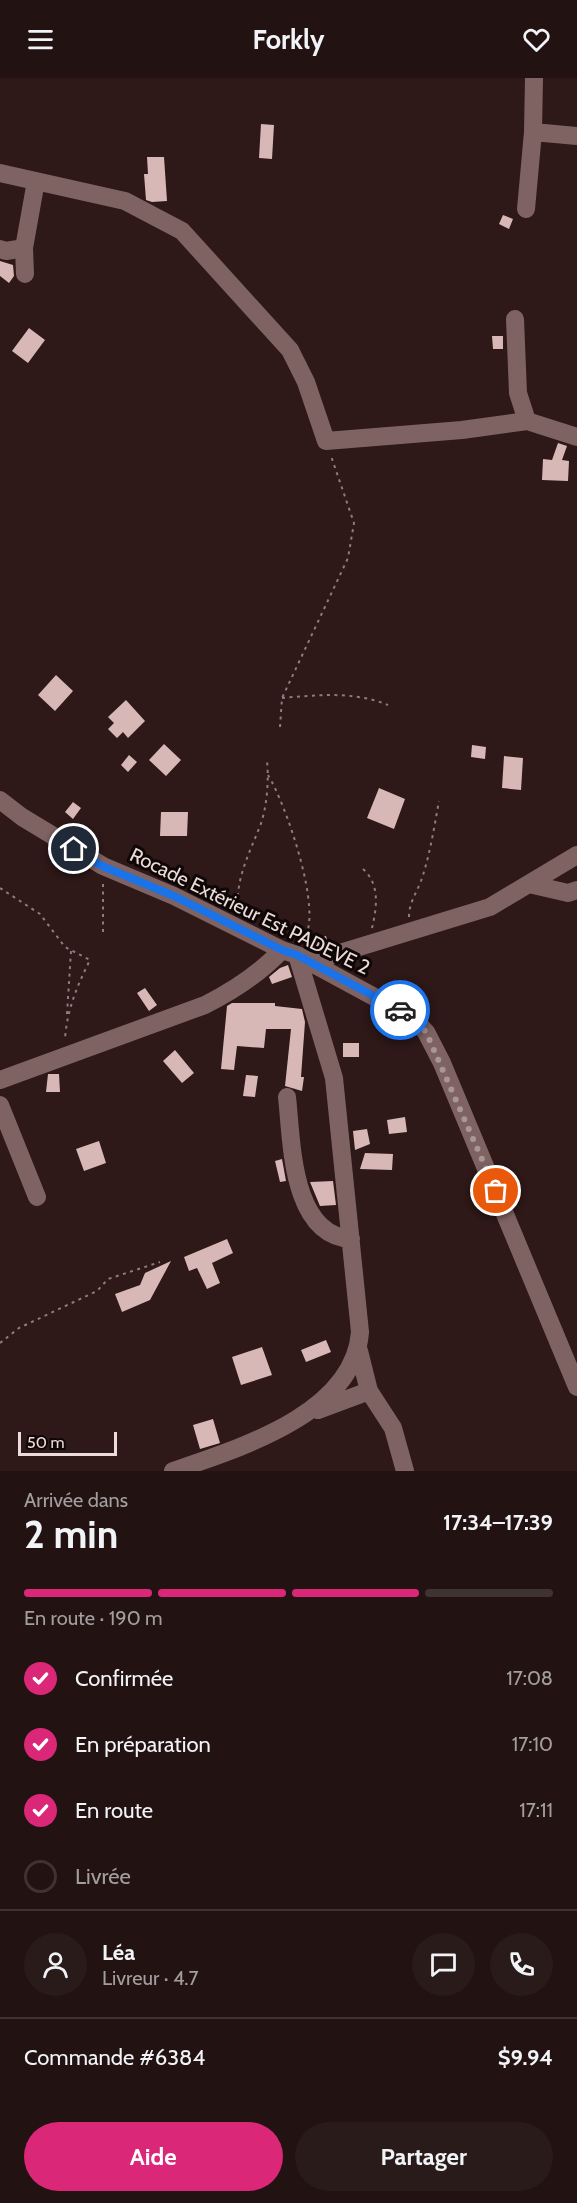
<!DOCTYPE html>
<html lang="fr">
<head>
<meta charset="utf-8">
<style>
  body { margin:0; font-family:Cabin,sans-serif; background:#2a1b1b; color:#f1f3f6; height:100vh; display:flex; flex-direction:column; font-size:22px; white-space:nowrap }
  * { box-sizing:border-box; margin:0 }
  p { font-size:20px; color:#a29e9f }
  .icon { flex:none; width:33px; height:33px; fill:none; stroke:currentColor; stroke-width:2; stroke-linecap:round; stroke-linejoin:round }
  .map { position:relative; height:1393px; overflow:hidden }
  .side { display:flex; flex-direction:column; background:#221212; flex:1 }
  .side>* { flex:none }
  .scale { position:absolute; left:18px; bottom:15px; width:99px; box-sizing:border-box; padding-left:6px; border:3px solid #ebdbdb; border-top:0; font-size:16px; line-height:21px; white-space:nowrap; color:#ebdbdb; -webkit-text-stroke:4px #0f0606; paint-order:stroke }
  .pin { position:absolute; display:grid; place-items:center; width:51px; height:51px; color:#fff; margin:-26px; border:3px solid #fff; border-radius:50%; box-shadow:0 2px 6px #0007 }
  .courier { position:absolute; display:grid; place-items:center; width:60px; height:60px; margin:-30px; border:4px solid #1a73e8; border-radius:50%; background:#fff; color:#222; box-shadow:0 2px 8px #0007 }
  .summary em { font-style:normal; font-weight:800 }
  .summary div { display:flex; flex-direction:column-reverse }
  .summary { display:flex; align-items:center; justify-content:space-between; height:102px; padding:0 24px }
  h1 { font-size:39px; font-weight:800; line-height:45px }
  .bar { display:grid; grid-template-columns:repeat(4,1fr); gap:9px 6px; align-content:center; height:72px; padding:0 24px }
  .bar i { height:8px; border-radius:4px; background:#3f3232 }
  .bar .on { background:#db2777 }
  .bar p { grid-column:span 4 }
  .line { display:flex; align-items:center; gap:15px; padding:0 24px; border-top:2px solid #3f3232 }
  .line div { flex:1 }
  .round { display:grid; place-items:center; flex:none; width:63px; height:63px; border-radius:32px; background:#2a1b1b }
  ol { padding:0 24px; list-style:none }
  li { display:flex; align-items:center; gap:18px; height:66px }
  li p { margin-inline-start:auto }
  li .icon { padding:6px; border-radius:50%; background:#db2777; color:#fff; stroke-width:4 }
  li:last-child { color:#a29e9f }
  li i { width:33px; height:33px; border:3px solid #3f3232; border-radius:50% }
  .button { display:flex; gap:12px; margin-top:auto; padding:12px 24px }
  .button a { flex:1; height:69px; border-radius:36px; background:#db2777; color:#fff; font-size:24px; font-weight:800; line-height:69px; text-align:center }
  .button a+a { background:#2a1b1b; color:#f1f3f6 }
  header { display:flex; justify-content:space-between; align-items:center; height:78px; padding:0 24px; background:#221212; font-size:27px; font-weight:800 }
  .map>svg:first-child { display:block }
  .building { fill:#d7b8b7 }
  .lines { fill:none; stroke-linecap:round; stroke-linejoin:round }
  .path { stroke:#8f7c7c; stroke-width:2; stroke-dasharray:3 4.5; stroke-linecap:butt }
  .minor { stroke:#7f6363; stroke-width:18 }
  .done { stroke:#a99797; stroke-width:6; stroke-dasharray:0 10.8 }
  .route { stroke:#1a73e8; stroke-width:8 }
  .labels { text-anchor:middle; stroke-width:6; stroke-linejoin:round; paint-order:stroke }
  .street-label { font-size:20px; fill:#ebdbdb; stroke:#0f0606 }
</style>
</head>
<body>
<header><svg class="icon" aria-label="menu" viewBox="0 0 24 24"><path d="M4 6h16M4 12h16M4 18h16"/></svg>Forkly<svg class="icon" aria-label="heart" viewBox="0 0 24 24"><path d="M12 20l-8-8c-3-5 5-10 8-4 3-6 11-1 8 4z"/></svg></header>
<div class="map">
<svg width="577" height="1393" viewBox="0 0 577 1393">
  <rect width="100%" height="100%" fill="#2e1818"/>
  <path class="building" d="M261,46L274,47L272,81L259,80Z
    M147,79H164L167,123L152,124L146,122L144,96H148Z
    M503,137L513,141L509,151L499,146Z
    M0,183L13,187L14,198L9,205L0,198Z
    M29,250L45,262L28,285L12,273Z
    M492,258H503V271H493Z
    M558,365L567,368L562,382L569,383L568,403L542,402L543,381L552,382Z
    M56,597L73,613L55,633L38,617Z
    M126,622L145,643L128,660L123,654L117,660L108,651L114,645L108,639Z
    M164,666L181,682L166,698L149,682Z
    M472,667L486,669L485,681L471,679Z
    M129,677L137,684L128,694L121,687Z
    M504,678L523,680L521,712L502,710Z
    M379,710L405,721L394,751L367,740Z
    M73,724L81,730L73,741L65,734Z
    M161,734H188L187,758H160Z
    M326,858L328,867L312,872L310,863Z
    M288,887L292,899L272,906L269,899L280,890Z
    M145,910L157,927L149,933L137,915Z
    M232,925H275V928L302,931L305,944L301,999H304L302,1013L285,1008L291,951H266L264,970L237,968L234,992L221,991L227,928Z
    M343,965H359V979H343Z
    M175,972L194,995L182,1005L163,983Z
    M48,996H59L60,1014H46Z
    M246,997L258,998L255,1019L243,1018Z
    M405,1039L407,1054L389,1056L387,1042Z
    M367,1051L370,1066L355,1072L353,1053Z
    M99,1063L106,1085L84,1093L76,1071Z
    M365,1075L393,1076L392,1092L360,1091Z
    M282,1081L286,1103L280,1104L275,1083Z
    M333,1103L336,1127L320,1128L310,1104Z
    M227,1161L233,1175L212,1185L220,1205L207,1211L197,1190L189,1193L184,1179Z
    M171,1183L150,1222L122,1234L115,1216L140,1207L145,1195Z
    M326,1262L331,1274L306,1284L301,1272Z
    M262,1269L272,1297L241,1307L232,1279Z
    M213,1341L220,1365L200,1371L193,1347Z"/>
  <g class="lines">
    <path class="path" d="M282,620C318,617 354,613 388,627
      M280,649L282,620L348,480L354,445L331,378
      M268,697C285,724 325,837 303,862
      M363,791C380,806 377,829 372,850
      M103,806V854
      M0,810L40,836L65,869L90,882C77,908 67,932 65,961
      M238,833C235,802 249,776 260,748C267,730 269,702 267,683
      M409,839C409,825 416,816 421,803C430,777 434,750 439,723
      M67,936L71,873
      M0,1265L19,1250L97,1213L108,1201L160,1184"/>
    <path class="minor" d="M533,54L577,58
      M0,95L125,123L182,153L290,272L306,304L326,363L462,352L527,343L577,359
      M526,131L533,54L534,0
      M0,171L6,173L24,170
      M25,196L24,170L36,103
      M515,241L518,315L527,343
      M0,722L22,739L103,788L174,818L282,872L297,877L413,940L426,954L442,985L577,1309
      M529,806L568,815L577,812
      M307,885L490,829L577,777
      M0,1002L205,927C235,912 259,896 282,872
      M287,1019C292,1064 291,1157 351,1161
      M0,1027L37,1119
      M359,1273L369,1313L393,1350L405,1393
      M318,1332L369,1313
      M173,1393C239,1370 354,1336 360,1254L334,1000L297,877"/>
  </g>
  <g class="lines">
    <path class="done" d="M400,932L413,940L426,954L496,1113"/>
    <path class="route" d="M74,771L102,788L174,818L282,872L297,877L400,932"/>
  </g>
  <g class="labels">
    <g class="street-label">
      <text transform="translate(250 833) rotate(26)" y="7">Rocade Extérieur Est PADEVE 2</text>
    </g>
  </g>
</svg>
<div class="scale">50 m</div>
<div class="pin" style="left:496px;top:1113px;background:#ea580c"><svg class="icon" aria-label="bag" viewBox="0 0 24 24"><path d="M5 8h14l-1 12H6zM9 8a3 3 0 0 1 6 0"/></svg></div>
<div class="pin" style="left:74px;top:771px;background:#1f2937"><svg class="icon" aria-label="home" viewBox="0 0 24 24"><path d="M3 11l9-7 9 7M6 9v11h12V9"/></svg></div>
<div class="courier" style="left:400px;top:932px"><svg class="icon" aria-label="car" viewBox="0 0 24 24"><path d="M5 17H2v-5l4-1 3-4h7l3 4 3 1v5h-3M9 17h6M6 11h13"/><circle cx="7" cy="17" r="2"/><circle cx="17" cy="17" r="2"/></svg></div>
</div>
<section class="side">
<div class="summary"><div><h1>2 min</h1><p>Arrivée dans</p></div><em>17:34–17:39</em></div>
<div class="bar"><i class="on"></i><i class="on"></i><i class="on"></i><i></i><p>En route · 190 m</p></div>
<ol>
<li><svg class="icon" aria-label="check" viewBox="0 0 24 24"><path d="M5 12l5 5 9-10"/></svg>Confirmée<p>17:08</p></li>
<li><svg class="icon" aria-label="check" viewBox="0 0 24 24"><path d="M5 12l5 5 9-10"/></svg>En préparation<p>17:10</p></li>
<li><svg class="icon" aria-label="check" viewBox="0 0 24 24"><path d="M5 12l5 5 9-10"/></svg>En route<p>17:11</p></li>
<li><i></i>Livrée</li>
</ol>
<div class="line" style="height:108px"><a class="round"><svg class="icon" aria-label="person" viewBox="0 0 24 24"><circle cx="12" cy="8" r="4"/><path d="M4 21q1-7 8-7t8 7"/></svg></a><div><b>Léa</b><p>Livreur · 4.7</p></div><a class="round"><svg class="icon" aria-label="chat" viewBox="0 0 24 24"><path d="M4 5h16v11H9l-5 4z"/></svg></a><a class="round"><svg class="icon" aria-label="phone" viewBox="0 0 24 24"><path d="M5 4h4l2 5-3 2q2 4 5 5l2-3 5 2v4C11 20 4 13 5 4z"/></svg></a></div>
<div class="line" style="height:78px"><div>Commande #6384</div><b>$9.94</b></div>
<div class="button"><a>Aide</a><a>Partager</a></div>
</section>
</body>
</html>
